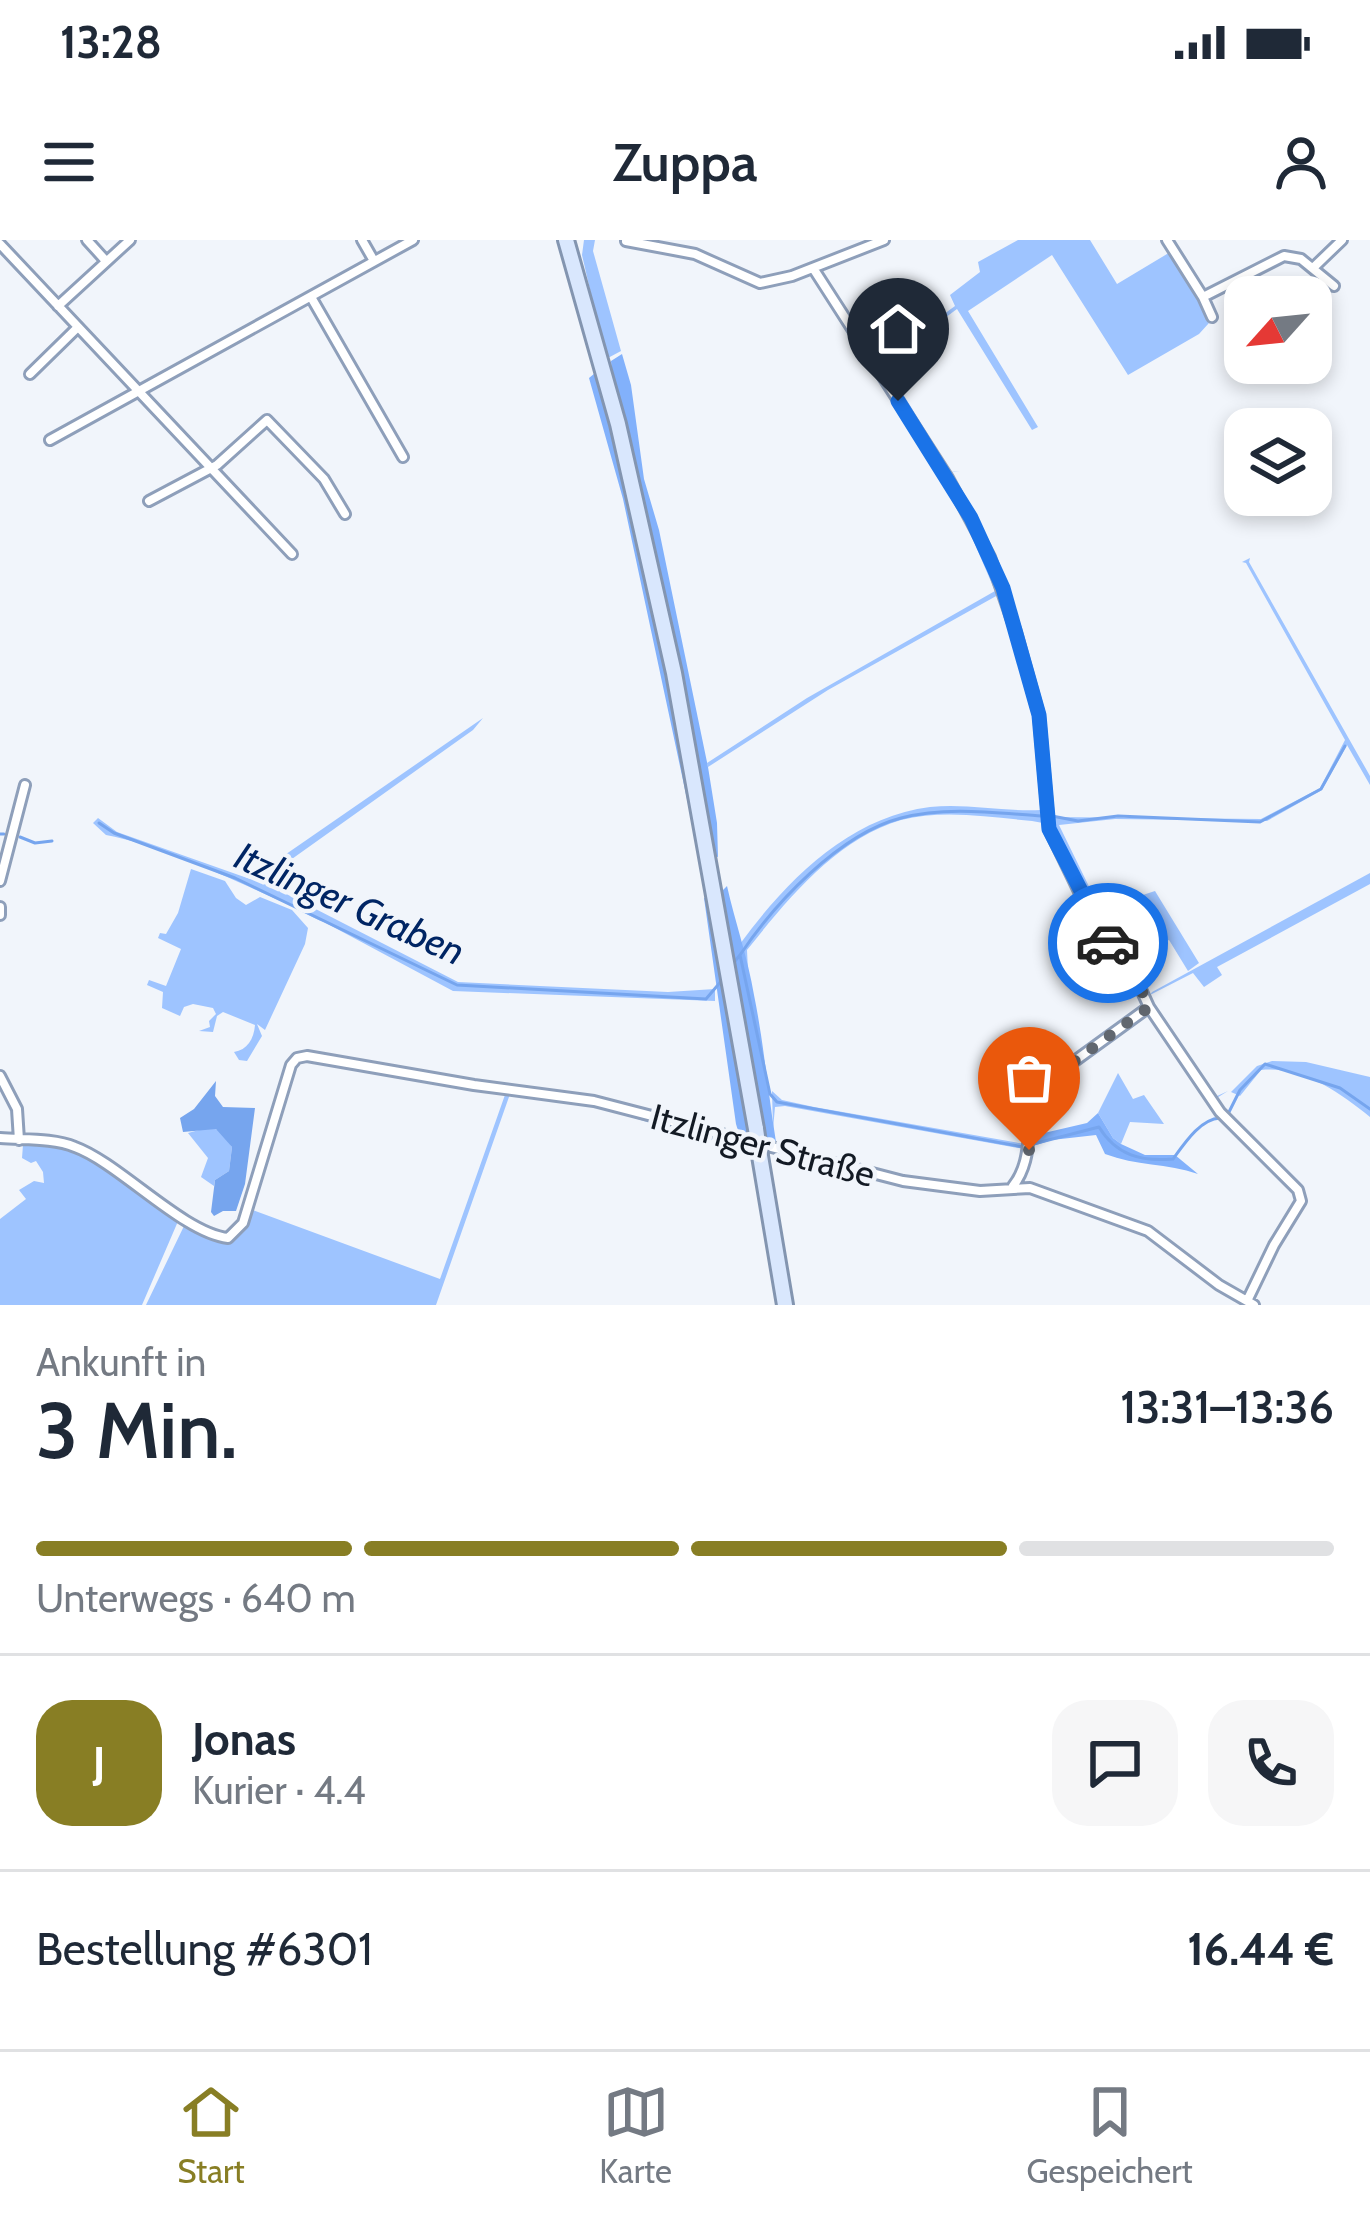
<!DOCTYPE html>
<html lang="de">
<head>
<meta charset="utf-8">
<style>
  body { margin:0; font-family:Cabin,sans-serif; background:#f6f6f7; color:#1f2937; height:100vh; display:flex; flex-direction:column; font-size:45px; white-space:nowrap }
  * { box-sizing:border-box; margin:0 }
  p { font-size:39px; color:#747a83 }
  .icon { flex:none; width:66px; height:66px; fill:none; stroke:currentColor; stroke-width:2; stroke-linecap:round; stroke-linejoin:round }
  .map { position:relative; height:1065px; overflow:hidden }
  .details { display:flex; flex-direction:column; background:#fff; flex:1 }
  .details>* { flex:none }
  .needle { width:78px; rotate:243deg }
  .buttons { position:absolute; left:1224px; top:36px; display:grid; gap:24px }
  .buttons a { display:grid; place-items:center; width:108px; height:108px; border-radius:24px; background:#fff; box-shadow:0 6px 18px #0003; font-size:60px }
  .pin { position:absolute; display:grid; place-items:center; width:102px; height:102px; color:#fff; margin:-123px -51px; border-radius:50% 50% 50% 0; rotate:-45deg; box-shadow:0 0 12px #0007 }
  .pin .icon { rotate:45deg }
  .courier { position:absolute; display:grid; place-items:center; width:120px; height:120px; margin:-60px; border:9px solid #1a73e8; border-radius:50%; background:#fff; color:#222; box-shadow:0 3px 15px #0007 }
  .overview em { font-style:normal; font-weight:600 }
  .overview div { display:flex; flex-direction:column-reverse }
  .overview { display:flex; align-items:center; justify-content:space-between; height:204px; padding:0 36px }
  h1 { font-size:78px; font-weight:600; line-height:90px }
  .bar { display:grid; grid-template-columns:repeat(4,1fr); gap:18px 12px; align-content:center; height:144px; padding:0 36px }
  .bar i { height:15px; border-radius:9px; background:#e0e1e3 }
  .bar .on { background:#887e24 }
  .bar p { grid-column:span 4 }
  .line { display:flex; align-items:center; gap:30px; padding:0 36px; border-top:3px solid #e0e1e3 }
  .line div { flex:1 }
  .round { display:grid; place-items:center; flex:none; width:126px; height:126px; border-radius:36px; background:#f6f6f7 }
  .status { display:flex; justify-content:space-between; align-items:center; height:84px; padding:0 60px; background:#fff; direction:ltr }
  .status svg { height:33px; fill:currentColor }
  header { display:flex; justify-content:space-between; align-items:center; height:156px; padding:0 36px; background:#fff; font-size:54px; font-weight:600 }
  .dock { display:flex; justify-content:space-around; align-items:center; height:168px; border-top:3px solid #e0e1e3; background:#fff; font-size:33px; color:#747a83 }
  .dock a { display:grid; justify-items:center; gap:6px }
  .dock .on { color:#887e24 }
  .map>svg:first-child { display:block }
  .green { fill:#9ec4ff }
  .forest { fill:#82b1fb }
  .water { fill:#76a5ee }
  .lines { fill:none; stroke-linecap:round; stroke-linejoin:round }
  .stream { stroke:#76a5ee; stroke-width:3 }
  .minor-casing { stroke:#8e9fba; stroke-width:14 }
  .primary-casing { stroke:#8395b0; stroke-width:20 }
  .minor { stroke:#fff; stroke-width:8 }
  .primary { stroke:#d9e7fd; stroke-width:14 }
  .primary-bridge-casing { stroke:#8395b0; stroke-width:20; stroke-linecap:butt }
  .primary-bridge { stroke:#d9e7fd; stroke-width:14 }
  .done { stroke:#61676f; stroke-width:12; stroke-dasharray:0 21.6 }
  .route { stroke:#1a73e8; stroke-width:15 }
  .labels { text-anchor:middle; stroke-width:9; stroke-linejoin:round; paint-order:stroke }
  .street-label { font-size:36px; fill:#131a24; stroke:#f1f5fb }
  .water-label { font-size:39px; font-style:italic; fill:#002564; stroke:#f1f5fb }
</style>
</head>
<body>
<div class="status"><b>13:28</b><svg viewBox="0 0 49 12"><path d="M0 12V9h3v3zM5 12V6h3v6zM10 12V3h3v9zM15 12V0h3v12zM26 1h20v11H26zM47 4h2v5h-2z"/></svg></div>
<header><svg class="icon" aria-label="menu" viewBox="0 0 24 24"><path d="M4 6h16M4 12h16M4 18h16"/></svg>Zuppa<svg class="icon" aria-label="person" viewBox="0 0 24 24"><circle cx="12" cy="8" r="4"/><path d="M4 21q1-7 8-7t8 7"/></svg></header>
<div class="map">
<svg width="1370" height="1065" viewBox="0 0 1370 1065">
  <rect width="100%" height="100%" fill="#f1f5fb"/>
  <path class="green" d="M584,0H595L593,11L621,111L606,119L582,15Z
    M1018,0H1090L1117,44L1172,11L1199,53L1209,83L1199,94L1128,135L1052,15L968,71L1038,187L1032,190L957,69L884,123L951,232L960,231L948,233L877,123L955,66L950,55L980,32L978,22Z
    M924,212H927C956,255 981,299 999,347L997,352L1001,353L1039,492L1044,575L1050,600L1043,583L1032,581C989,577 943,569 901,580C836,599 787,660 747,710L748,731L740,704C786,641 849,577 930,567C967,563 1004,572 1041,570L1035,485L998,355L828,450L708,527L707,523L807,458L995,351L959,267Z
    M1250,318L1249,322L1370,536V545L1347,505L1322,550L1267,581L1115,579L1059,585L1100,669L1155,651L1199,723L1188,731L1169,700L1161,703L1139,672L1103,693L1059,608L1050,577L1261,579L1320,548L1345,500L1246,323L1242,322Z
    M483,478L473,490L261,641L458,742L668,752L715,749V761L453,751L324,682C309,677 298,668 283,662C231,639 161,605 106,595L93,583L98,578L117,592L250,639Z
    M191,629L225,641L236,658L246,665L260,657L292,670L308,688L305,704L265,790L257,784L262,796L247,821L239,820L234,812C247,810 254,799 255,785L223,772L217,776L213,792L199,791L210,787L209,781L216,774L213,768L193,764L184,767L180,776L162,768L163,752L147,745L149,740L166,746L181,709L158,698L160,693L166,694L178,673Z
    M1370,633V644L1217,727L1222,735L1204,747L1193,733L1150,755L1156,772L1215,857L1228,851L1215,859L1148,758L1152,752Z
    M1272,821L1306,822L1370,837V877C1339,852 1302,826 1261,830L1240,856L1231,852L1257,826Z
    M1118,833L1133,859L1144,855L1164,884L1130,882L1121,904L1113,898L1098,873Z
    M772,851L782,860L814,867L1025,904L1028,876C1027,896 1031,924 1016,939C986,968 796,921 764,898C807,913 963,960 1001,946C1017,940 1022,925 1024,909L785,866L775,867L773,889Z
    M506,852L583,861L739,901L741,906L696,897L582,862L510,854L436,1065H146L184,986L188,984L210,997L228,1001L243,989L250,969L440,1039Z
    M210,887L221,891L232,907L229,931L215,940L214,946L201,937L208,918L188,893Z
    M23,905L74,909L179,979L142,1065H0V979L26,959L19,950L34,941L44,943L43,932L36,921L31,923L22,918Z"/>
  <path class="forest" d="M622,114L631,145L644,239L659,290L708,527L717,583L718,617L714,616L662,351L613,147L611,121Z
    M600,129L648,327L701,603L697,606L623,259L589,138Z
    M727,646C735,682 748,718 754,755C764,804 768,853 776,902L764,898L762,893L721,652Z
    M709,656L751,896L739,894L736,884L704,658Z
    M1098,873L1113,898L1121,904L1145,915H1175L1198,934C1167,923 1136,926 1105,914L1096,895L1052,900L1030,907L1031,896L1087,883Z"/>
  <path class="water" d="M216,841L215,856L223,867L255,868L245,944L236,971H223L214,976L211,972L215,940L229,931L232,907L216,889L183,892L180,878L194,869Z"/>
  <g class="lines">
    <path class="stream" d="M1052,576L1078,581L1118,576L1260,582L1321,549L1345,506
      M99,583L114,593L235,638L457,745L706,759L723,739
      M0,594H4
      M20,597L35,603L52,601
      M740,715C774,664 839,594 901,578C947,566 996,573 1042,576
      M731,726L740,715L770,854L777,862L1023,907
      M1228,874L1240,850L1265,824L1340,848L1370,869
      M1033,904L1099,887C1116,915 1141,922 1173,919C1186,901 1201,879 1220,878"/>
    <g class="minor-casing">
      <path id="minor" d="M87,0L106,21
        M362,0L374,21
        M1167,0L1203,57L1284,16L1301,19L1334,46
        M626,1L695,14L760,43L792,36L884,0
        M0,4L292,314
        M1314,27L1342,0
        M813,28L948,238L990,317L1016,392L1039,475L1049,589L1095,685L1134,734L1149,767L1220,872L1298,950L1301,961L1274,1005L1247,1061
        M311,57L403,217
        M1203,57L1212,77
        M58,66L130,0
        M30,134L78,87
        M50,200L413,0
        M149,261L217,225L267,180L324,239L345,274
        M0,641L25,545
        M0,667V675
        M0,836L17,869L19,900
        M0,898C23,900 53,898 75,907C119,923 183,993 228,998L243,983L291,825L297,818L307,816L474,845L594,861L903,941L980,951L1030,948L1148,991L1219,1045L1254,1065
        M1013,946C1037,916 1022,876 1043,844L1149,767"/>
    </g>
    <g class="primary-casing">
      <path id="primary" d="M566,0L618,184L674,433L756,889
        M760,916L785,1065"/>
    </g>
    <use href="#minor" class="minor"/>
    <use href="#primary" class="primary"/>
    <g class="primary-bridge-casing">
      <path id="primary-bridge" d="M756,889L760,916"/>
    </g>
    <use href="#primary-bridge" class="primary-bridge"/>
  </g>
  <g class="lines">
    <path class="done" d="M1029,910L1034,859L1043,844L1149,767L1134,734L1108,703"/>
    <path class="route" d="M898,161L971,278L1003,348L1039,475L1049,589L1108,703"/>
  </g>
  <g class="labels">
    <g class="street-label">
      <text transform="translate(763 905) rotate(15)" y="13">Itzlinger Straße</text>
    </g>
    <g class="water-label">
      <text transform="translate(350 663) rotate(24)" y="14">Itzlinger Graben</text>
    </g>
  </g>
</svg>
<div class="buttons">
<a><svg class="needle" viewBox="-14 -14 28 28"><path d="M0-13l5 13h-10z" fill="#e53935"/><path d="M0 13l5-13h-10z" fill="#747a83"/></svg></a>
<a><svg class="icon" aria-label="layers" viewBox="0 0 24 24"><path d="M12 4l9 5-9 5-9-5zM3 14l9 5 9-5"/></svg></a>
</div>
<div class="pin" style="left:1029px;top:910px;background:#ea580c"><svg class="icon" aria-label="bag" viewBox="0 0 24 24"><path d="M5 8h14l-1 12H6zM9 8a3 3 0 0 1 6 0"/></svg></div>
<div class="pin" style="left:898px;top:161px;background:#1f2937"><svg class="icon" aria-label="home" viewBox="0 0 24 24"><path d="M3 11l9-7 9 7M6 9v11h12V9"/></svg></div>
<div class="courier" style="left:1108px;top:703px"><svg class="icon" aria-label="car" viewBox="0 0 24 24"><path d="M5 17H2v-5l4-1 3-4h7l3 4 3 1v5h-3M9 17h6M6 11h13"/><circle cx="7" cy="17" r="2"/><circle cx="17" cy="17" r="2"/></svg></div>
</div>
<section class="details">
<div class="overview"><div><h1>3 Min.</h1><p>Ankunft in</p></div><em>13:31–13:36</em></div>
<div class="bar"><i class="on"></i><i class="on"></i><i class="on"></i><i></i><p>Unterwegs · 640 m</p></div>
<div class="line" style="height:216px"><b class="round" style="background:#887e24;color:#fff">J</b><div><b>Jonas</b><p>Kurier · 4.4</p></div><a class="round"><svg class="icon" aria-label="chat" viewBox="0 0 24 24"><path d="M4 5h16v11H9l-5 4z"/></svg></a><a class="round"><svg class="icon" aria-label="phone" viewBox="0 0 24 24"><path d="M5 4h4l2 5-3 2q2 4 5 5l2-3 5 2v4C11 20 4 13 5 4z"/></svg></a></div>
<div class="line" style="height:156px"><div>Bestellung #6301</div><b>16.44 €</b></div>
</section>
<nav class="dock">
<a class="on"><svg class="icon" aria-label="home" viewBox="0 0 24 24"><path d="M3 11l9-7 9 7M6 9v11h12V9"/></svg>Start</a>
<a><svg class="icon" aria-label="map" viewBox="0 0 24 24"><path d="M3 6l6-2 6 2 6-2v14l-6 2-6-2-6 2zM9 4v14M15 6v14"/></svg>Karte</a>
<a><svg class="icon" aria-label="saved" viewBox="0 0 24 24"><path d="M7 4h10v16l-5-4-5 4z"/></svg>Gespeichert</a>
</nav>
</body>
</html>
